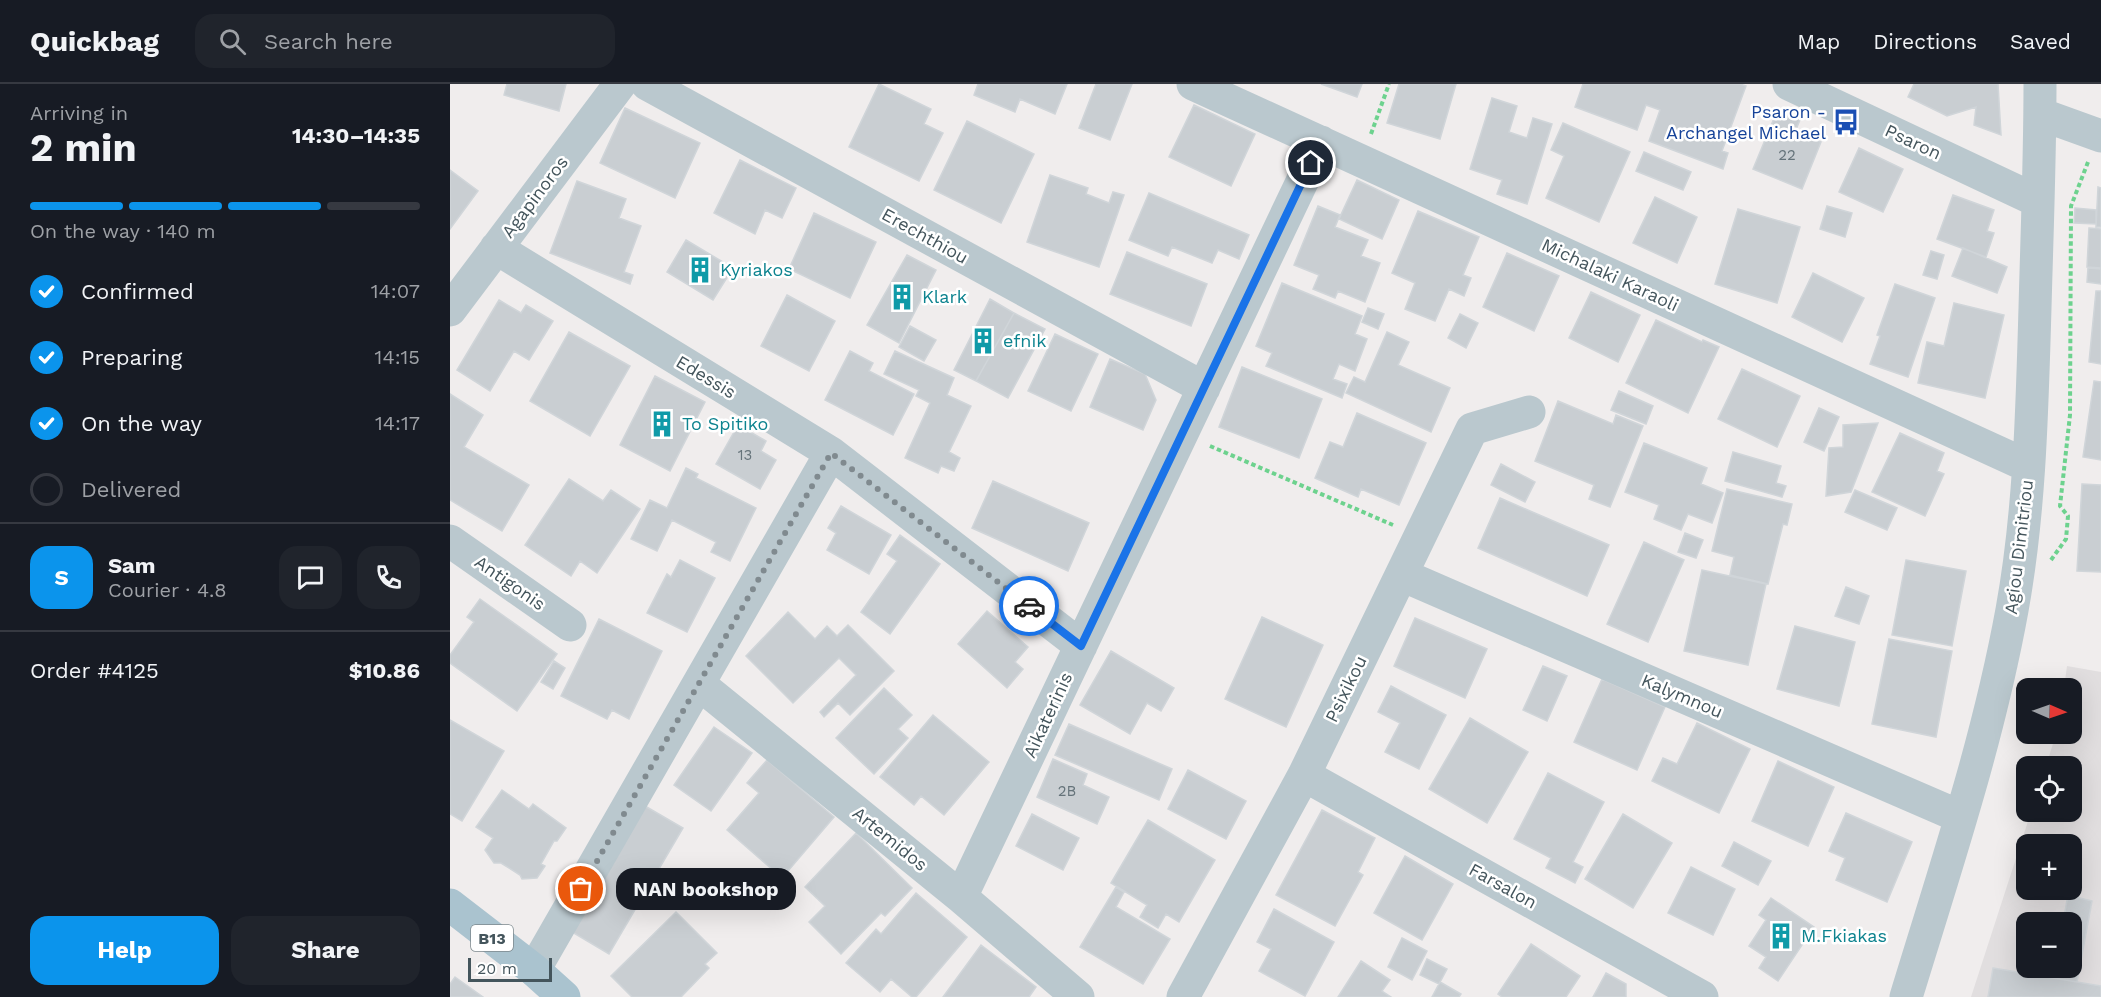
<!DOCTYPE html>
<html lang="en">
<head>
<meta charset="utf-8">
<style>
  body { margin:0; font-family:"Work Sans",sans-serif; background:#20242c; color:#f1f3f6; height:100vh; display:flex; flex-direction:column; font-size:22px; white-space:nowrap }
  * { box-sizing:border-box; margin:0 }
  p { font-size:20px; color:#9ea1a6 }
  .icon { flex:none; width:33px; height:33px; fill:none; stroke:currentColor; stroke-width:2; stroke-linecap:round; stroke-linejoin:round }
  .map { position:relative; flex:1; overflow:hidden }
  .details { display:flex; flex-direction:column; background:#171b24; width:450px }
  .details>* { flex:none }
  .needle { width:39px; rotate:92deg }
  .controls { position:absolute; left:1566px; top:594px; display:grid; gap:12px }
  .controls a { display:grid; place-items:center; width:66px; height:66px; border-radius:12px; background:#171b24; box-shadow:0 6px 24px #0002; font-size:30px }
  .scale { position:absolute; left:18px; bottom:15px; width:84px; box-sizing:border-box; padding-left:6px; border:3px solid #44555c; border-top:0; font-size:16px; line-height:21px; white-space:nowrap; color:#44555c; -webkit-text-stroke:4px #fff; paint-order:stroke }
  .pin { position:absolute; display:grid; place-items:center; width:51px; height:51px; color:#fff; margin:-26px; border:3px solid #fff; border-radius:50%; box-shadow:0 2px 6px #0007 }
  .courier { position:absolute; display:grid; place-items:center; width:60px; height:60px; margin:-30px; border:4px solid #1a73e8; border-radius:50%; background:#fff; color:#222; box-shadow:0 2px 8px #0007 }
  .bubble { position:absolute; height:42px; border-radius:18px; background:#171b24; box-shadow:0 6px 24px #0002; font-size:20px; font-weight:700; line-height:42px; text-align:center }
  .overview em { font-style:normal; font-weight:700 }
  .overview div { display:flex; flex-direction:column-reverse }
  .overview { display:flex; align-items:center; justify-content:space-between; height:102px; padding:0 30px }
  h1 { font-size:39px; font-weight:700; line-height:45px }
  .bar { display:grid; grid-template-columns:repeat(4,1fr); gap:9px 6px; align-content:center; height:72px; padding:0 30px }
  .bar i { height:8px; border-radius:4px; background:#363941 }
  .bar .on { background:#0b94ec }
  .bar p { grid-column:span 4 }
  .line { display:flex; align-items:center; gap:15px; padding:0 30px; border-top:2px solid #363941 }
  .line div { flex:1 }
  .round { display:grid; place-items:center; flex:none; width:63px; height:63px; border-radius:18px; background:#20242c }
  ol { padding:0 30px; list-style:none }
  li { display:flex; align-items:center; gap:18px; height:66px }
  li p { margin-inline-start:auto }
  li .icon { padding:6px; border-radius:50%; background:#0b94ec; color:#fff; stroke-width:4 }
  li:last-child { color:#9ea1a6 }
  li i { width:33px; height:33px; border:3px solid #363941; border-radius:50% }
  .primary-button { display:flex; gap:12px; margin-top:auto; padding:12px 30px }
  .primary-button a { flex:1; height:69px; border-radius:18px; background:#0b94ec; color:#fff; font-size:24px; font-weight:700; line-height:69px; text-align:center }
  .primary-button a+a { background:#20242c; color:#f1f3f6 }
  header { display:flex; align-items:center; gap:36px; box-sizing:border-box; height:84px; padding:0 30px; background:#171b24; border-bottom:2px solid #363941 }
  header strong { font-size:28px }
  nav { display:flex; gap:33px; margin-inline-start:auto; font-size:21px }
  .search { width:420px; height:54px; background:#20242c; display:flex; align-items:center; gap:15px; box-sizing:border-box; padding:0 21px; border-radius:18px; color:#9ea1a6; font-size:22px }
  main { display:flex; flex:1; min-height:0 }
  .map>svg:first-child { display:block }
  .education { fill:#e1dedf; fill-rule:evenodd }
  .building { fill:#c9ced2; stroke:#d0d5d9; stroke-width:1.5 }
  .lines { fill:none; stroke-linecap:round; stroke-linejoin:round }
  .path { stroke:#6dd28e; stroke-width:4; stroke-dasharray:4.5 3; stroke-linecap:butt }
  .minor { stroke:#bac8ce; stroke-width:33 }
  .primary { stroke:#aac3cf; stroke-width:33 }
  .done { stroke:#808a8f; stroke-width:6; stroke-dasharray:0 10.8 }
  .route { stroke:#1a73e8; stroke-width:8 }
  .labels { text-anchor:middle; stroke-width:5; stroke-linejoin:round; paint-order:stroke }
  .number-label { font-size:15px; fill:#65737a }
  .shield { fill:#fff; stroke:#7c888d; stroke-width:1.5 }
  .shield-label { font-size:16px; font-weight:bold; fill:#44555c }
  .transit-label { font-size:18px; fill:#164399; stroke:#fff; text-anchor:end }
  .street-label { font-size:18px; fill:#44555c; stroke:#fff }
  .culture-label { font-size:18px; fill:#0d838f; stroke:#fff; text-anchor:start }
</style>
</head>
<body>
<header>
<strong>Quickbag</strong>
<div class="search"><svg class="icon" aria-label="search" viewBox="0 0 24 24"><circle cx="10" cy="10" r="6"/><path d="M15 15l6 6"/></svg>Search here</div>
<nav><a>Map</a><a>Directions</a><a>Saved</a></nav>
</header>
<main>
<section class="details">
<div class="overview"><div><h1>2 min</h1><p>Arriving in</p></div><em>14:30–14:35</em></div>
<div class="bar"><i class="on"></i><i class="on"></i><i class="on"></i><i></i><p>On the way · 140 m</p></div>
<ol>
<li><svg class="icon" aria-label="check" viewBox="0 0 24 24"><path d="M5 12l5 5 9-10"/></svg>Confirmed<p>14:07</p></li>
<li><svg class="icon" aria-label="check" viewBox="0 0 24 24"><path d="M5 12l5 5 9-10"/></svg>Preparing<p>14:15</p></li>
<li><svg class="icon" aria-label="check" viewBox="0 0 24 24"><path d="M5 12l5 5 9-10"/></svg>On the way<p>14:17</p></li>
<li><i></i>Delivered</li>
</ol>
<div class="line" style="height:108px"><b class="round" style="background:#0b94ec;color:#fff">S</b><div><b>Sam</b><p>Courier · 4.8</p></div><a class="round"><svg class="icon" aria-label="chat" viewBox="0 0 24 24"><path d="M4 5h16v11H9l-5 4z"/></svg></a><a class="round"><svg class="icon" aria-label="phone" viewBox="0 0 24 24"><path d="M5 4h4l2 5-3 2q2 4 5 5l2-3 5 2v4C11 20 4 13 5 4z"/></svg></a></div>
<div class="line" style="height:78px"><div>Order #4125</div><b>$10.86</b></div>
<div class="primary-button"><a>Help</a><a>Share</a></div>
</section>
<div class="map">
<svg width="1651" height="913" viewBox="0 0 1651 913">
  <rect width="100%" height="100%" fill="#f0eded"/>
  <path class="education" d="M1617,582L1651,588V913H1521L1581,728H1622V682H1596L1606,650H1622V604H1614ZM1576,760H1622V806H1576ZM1576,838H1622V884H1576Z"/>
  <path class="building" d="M57,0H116L109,27L54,11Z
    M429,0L481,25L474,40L493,49L469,97L399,63Z
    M528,0H617L605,30L570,15L565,28L524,11Z
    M646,0H682L660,56L629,44Z
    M871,0H912L907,13Z
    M949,0H1006L990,55L937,39Z
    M1133,0H1290L1296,2L1272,67L1278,69L1273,85L1199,57L1210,26L1196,21L1187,46L1125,23Z
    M1464,0H1548L1551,51L1524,41L1526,23L1497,32L1458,13Z
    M1042,14L1067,22L1059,48L1077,54L1083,34L1102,40L1077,120L1047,110L1052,96L1020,85Z
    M744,21L805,50L781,102L719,73Z
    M175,24L250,59L225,114L150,79Z
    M1327,27L1350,36L1345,48L1371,58L1352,105L1303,85Z
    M517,37L584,70L551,139L484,106Z
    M1113,39L1180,68L1149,138L1096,114L1114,72L1101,66Z
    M1409,64L1453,85L1433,128L1389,108Z
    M1194,68L1241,88L1233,106L1186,87Z
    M290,76L346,104L332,134L315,126L305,150L264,129Z
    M0,86L28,107L0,145Z
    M600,91L638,104L636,110L659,119L663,108L674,111L649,183L577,158Z
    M907,96L949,116L932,155L889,135Z
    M127,97L176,115L169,134L191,142L174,188L183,191L180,200L100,169Z
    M1648,103L1651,104V143H1646Z
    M699,109L799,151L789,175L768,166L762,179L722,163L718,172L679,156Z
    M1503,111L1544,126L1537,147L1544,149L1536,173L1487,155Z
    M1205,113L1247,133L1227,179L1183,159Z
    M868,122L890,131L885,143L918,156L911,172L930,179L915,218L888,207L885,214L863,205L869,191L844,181Z
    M1377,122L1402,129L1395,153L1370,145Z
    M1625,124L1646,126V140L1624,139Z
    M1288,125L1350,143L1327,219L1265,200Z
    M968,127L1029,153L1013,191L1021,194L1014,212L999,205L985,237L955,225L965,199L942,189Z
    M364,129L426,158L400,214L339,185Z
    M1639,144L1651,145V184L1637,183Z
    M236,156L283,184L263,216L217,188Z
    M1513,164L1557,183L1547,209L1502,192Z
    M1481,167L1494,171L1487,195L1473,191Z
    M677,168L757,200L741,242L660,210Z
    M1057,169L1109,192L1084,247L1033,223Z
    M457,171L486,186L449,259L417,241Z
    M1638,184L1651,185V200L1637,198Z
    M1363,189L1414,214L1392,258L1342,233Z
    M832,199L912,232L905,250L917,255L905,287L889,280L883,295L897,300L892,314L816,282L822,269L806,262Z
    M1445,200L1485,214L1458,293L1420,280L1430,252L1427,251Z
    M1646,207H1651V280L1639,278Z
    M1141,208L1190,231L1168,278L1119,254Z
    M337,211L385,237L359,287L311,262Z
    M540,215L564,229L526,297L504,286Z
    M49,216L71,229L76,221L103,237L79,276L64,267L40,307L7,286Z
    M1504,219L1554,231L1535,314L1468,299L1477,258L1494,262Z
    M918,224L934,230L928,245L912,238Z
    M564,229L595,245L558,314L526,297Z
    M1010,230L1028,239L1016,264L998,254Z
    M1206,236L1252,258L1253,256L1269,263L1238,329L1176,299Z
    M460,242L486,256L474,277L449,263Z
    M119,248L180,282L140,352L80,317Z
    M937,248L959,258L948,281L1000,304L981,348L896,309L904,293L915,298Z
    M605,250L648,270L621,327L578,307Z
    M400,267L423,279L419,287L464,310L443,351L375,316Z
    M445,267L504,294L497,311L521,322L499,368L510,374L504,387L491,382L488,389L455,374L480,319L466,312L469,306L434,290Z
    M660,275L695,290L706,316L693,346L640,323Z
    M792,283L872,315L849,374L769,343Z
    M1292,285L1350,312L1327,363L1268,335Z
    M205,292L255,318L220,387L170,361Z
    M1644,297L1651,298V376L1633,373Z
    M1169,307L1203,322L1196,340L1161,326Z
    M0,310L33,331L14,363L79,401L52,447L0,416Z
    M1108,317L1163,340L1166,331L1193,342L1160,423L1139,415L1144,401L1085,377Z
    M1369,324L1389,333L1374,367L1354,358Z
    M907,329L976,359L949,421L911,405L908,413L865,394L880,358L893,363Z
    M1428,339L1401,408L1376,412L1379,364L1393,363V341Z
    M288,341L316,357L311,367L326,376L310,405L266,380Z
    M1450,349L1494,369L1487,387L1494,390L1475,432L1422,408Z
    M1194,359L1257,384L1251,400L1273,409L1262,439L1238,430L1231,446L1204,435L1209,421L1175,408Z
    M1283,368L1331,382L1326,399L1336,402L1332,413L1275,397Z
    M1051,380L1085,398L1075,418L1041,401Z
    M236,384L248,390L246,394L306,424L280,477L261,468L266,458L222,436L207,467L181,455L200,416L217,424Z
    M119,395L153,417L161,406L190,425L147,489L130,477L121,492L75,461Z
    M543,397L639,439L618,487L522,444Z
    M1632,400L1651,401V488L1627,487Z
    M1277,405L1342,420L1337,441L1333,440L1318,500L1280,491L1284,473L1262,467Z
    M1405,406L1447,424L1437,446L1395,428Z
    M1050,414L1159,461L1137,512L1028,464Z
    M391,422L441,451L419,490L377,466L386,449L378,444Z
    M1235,449L1253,456L1246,474L1228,468Z
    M450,451L490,480L440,550L411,528L447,477L437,470Z
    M1194,458L1234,476L1198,558L1157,540Z
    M230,476L265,494L237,548L197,529L217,490L221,493Z
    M1456,476L1516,487L1502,562L1442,551Z
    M1252,486L1316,500L1298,581L1234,567Z
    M1396,503L1419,512L1409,540L1385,532Z
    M30,515L107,570L67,627L0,579V571L24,538L17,533Z
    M537,527L578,563L565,578L573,585L557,604L508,560Z
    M338,528L365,555L377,542L387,552L398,541L444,587L400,631L388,619L374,633L370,628L406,591L389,574L343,619L296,572Z
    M812,533L873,561L836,643L775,615Z
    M965,534L1037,565L1015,614L944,582Z
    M149,535L212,567L179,635L162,626L157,635L111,612Z
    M1345,542L1405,558L1389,622L1327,605Z
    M1439,555L1502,567L1486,653L1422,640Z
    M661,567L724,604L711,627L697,619L680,650L630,621Z
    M104,577L115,584L103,605L91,598Z
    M1093,582L1117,592L1097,637L1073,626Z
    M1152,595L1215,623L1187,686L1124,658Z
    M941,602L996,631L969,685L935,668L950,639L928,628Z
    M434,604L462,631L448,645L458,654L424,690L386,654Z
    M483,631L539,678L494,731L471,712L464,721L430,693Z
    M1020,634L1078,668L1037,739L979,705Z
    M0,636L54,667L12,737L0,730Z
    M1247,639L1300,665L1269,729L1202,697L1213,674L1227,680Z
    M619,640L722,685L709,716L605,671Z
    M264,643L302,669L261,727L224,701Z
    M603,675L637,690L633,701L659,713L647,740L587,713Z
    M317,676L384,733L332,794L277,746L309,709L297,699Z
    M1328,677L1384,703L1358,762L1302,737Z
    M738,686L796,717L776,755L718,725Z
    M1098,689L1154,718L1123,778L1133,783L1125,799L1096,784L1101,774L1064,755Z
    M52,706L79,725L83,720L116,744L107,757H104L91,780L95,782L87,794L72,795L70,791L51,779H44L35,766L43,754L26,743Z
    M195,722L233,744L159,870L122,848Z
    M872,726L925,754L908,788L913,791L885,842L826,811Z
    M1396,729L1462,758L1437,818L1386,796L1395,774L1379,767Z
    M582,730L629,754L613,786L566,762Z
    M1173,730L1222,759L1183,824L1135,795Z
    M698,736L765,776L729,838L716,830L708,844L690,833L697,821L661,799Z
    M406,749L462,804L435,832L431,829L391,870L359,838L375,822L355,803Z
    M1284,758L1321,777L1308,801L1272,782Z
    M955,772L1003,800L972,856L924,829Z
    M1241,783L1285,805L1263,851L1218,829Z
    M666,803L674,808L666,823L720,855L693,900L630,863Z
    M466,809L517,853L466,913H462L441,895L430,908L396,879L426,845L431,850Z
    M1618,811L1642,817L1627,898L1603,894L1605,884H1622V838H1613Z
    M1321,814L1364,843L1328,897L1309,884L1316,873L1299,862L1316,836L1309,831Z
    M824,825L884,858L855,912L809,887L821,865L807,858Z
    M226,828L267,869L255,880L259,884L231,913H182L161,892Z
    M952,854L977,867L962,896L938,883Z
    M1081,860L1130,892L1116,913H1052L1048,910Z
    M531,861L586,903L579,913H493Z
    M977,875L997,885L989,900L970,891Z
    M911,877L940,896L932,907L941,913H888Z
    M1543,884L1651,902V913H1538Z
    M1156,889L1176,900V913H1143Z
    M5,893L33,913H0V900Z
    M990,898L1011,910L1009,913H982Z"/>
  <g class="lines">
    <path class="path" d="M921,50L939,0
      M760,362L943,441
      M1601,476L1616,455L1618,432L1610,422L1620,331L1621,122L1638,78"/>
    <path class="minor" d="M197,0L754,304
      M743,0L1578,382
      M1339,0L1588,117
      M1590,30L1651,52
      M46,164L381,369L631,562
      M0,226L170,0
      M0,457L120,541
      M952,491L1511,733
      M249,600L511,813L628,913
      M854,691L1252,913
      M511,813L871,58
      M84,886L381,369
      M733,913L854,691L1022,345L1079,328
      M1456,913C1495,785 1538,658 1562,526C1580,427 1582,325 1585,224C1587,149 1590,75 1590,0"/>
    <path class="primary" d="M0,821L84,886L114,913"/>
  </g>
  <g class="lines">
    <path class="done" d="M131,805L381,369L579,522"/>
    <path class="route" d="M579,522L631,562L861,79"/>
  </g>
  <defs>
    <g id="bus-bare" transform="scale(2.07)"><path d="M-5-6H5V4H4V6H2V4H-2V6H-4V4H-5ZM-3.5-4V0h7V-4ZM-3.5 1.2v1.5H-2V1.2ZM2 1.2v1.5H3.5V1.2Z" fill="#1a4fb4" stroke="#fff" stroke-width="2.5" paint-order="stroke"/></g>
    <g id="building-bare" transform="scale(2.07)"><path d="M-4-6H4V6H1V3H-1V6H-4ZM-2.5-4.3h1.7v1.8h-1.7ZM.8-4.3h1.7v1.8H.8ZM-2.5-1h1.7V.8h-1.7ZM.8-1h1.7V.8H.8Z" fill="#0f9aa8" stroke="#fff" stroke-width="2.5" paint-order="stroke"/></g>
  </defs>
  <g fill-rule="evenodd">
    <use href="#bus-bare" x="1396" y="38"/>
    <use href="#building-bare" x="250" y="186"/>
    <use href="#building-bare" x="452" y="213"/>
    <use href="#building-bare" x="533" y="257"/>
    <use href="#building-bare" x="212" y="340"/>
    <use href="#building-bare" x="1331" y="852"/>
  </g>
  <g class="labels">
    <g class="number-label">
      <text x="1337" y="76">22</text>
      <text x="295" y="376">13</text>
      <text x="617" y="712">2B</text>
    </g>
    <rect class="shield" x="21" y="841" width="42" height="26" rx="4.5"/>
    <g class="shield-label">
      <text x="42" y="860">B13</text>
    </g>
    <g class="transit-label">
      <text x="1376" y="34">Psaron -<tspan x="1376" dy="21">Archangel Michael</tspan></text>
    </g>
    <g class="street-label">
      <text transform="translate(1463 58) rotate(25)" y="6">Psaron</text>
      <text transform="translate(85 113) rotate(-53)" y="6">Agapinoros</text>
      <text transform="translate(475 152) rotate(29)" y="6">Erechthiou</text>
      <text transform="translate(1160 191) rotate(25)" y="6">Michalaki Karaoli</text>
      <text transform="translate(256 293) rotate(31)" y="6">Edessis</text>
      <text transform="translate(1569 463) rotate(-83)" y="6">Agiou Dimitriou</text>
      <text transform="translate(60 499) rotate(35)" y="6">Antigonis</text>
      <text transform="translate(896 605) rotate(-64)" y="6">Psixikou</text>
      <text transform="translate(1232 612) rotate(23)" y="6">Kalymnou</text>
      <text transform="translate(598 631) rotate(-65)" y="6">Aikaterinis</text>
      <text transform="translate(440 755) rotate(39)" y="6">Artemidos</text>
      <text transform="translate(1053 802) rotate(29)" y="6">Farsalon</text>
    </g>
    <g class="culture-label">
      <text x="270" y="192">Kyriakos</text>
      <text x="472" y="219">Klark</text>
      <text x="553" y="263">efnik</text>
      <text x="232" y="346">To Spitiko</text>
      <text x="1351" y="858">M.Fkiakas</text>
    </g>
  </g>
</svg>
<div class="controls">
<a><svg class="needle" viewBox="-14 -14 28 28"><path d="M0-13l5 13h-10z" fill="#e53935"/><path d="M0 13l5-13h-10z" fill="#9ea1a6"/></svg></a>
<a><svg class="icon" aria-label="locate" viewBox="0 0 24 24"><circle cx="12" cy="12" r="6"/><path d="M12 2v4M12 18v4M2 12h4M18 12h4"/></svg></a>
<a>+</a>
<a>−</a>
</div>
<div class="scale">20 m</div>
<div class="pin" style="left:131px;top:805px;background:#ea580c"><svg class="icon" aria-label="bag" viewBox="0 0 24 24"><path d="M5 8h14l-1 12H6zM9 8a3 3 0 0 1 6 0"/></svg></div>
<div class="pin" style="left:861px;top:79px;background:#1f2937"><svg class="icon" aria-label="home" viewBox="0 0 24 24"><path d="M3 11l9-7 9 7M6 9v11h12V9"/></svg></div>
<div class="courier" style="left:579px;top:522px"><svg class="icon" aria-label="car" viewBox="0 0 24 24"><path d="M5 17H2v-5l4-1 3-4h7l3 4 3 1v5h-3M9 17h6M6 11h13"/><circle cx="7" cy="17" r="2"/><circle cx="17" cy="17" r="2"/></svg></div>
<div class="bubble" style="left:166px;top:784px;width:180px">NAN bookshop</div>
</div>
</main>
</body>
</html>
